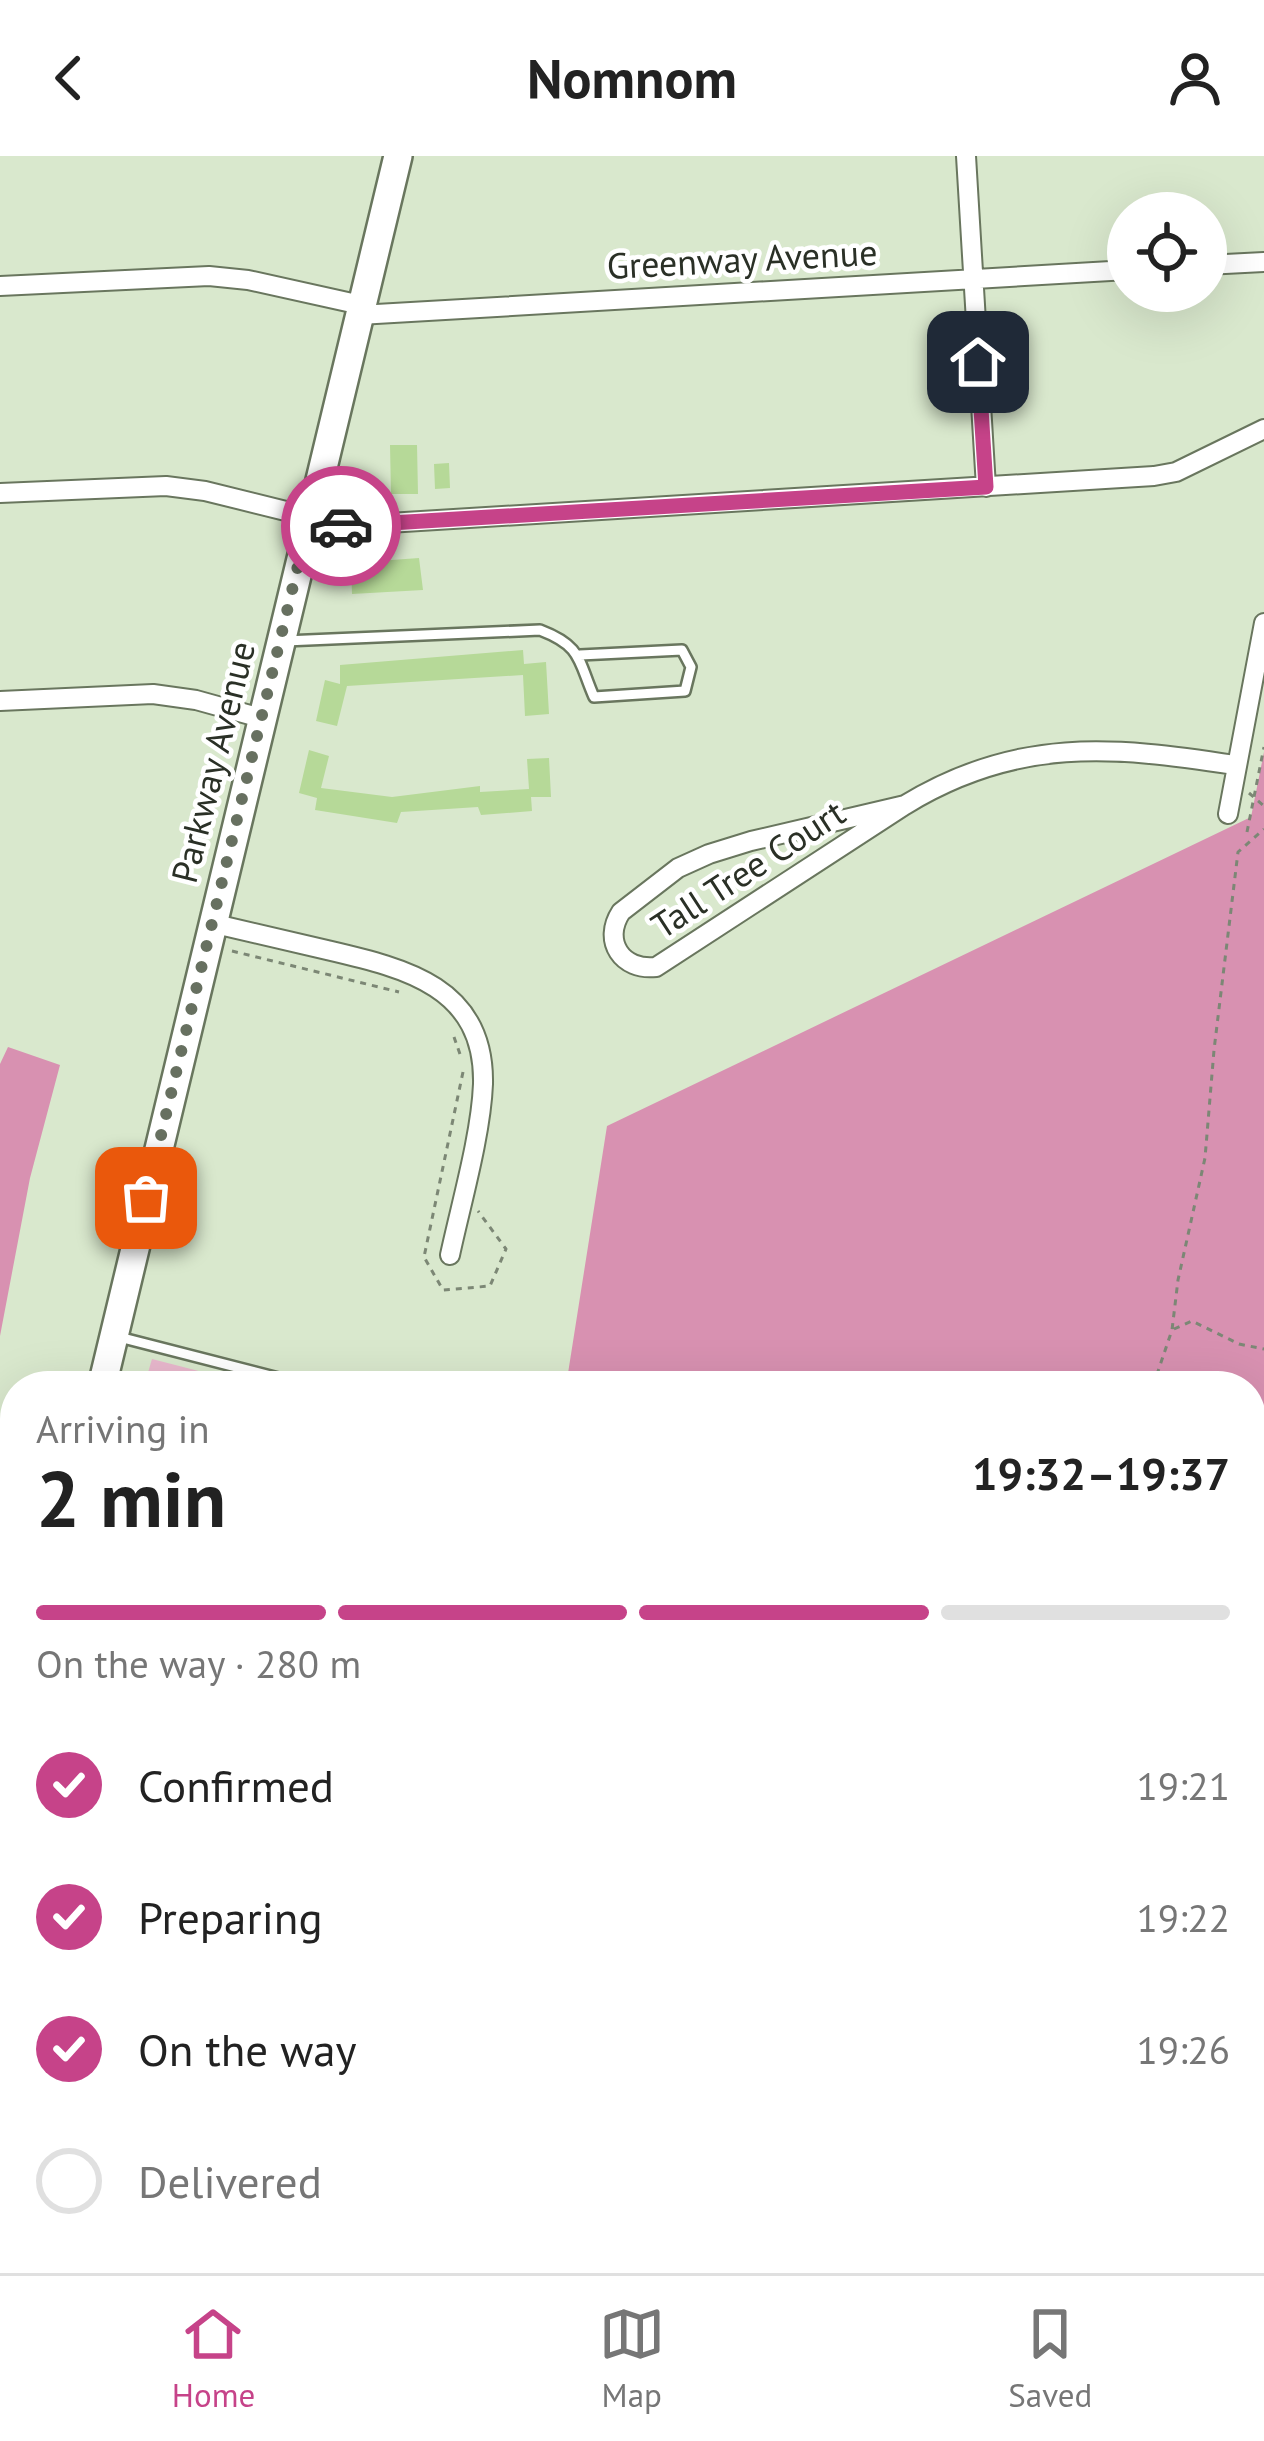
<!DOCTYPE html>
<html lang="en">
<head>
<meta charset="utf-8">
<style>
  body { margin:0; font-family:"PT Sans",sans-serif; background:#f2f2f2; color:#222; height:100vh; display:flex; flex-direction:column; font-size:45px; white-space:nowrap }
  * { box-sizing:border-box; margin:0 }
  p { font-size:39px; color:#767676 }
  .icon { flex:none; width:66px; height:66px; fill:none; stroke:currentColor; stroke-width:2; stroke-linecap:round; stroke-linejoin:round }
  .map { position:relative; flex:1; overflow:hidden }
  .panel { position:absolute; left:0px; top:1215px; width:1266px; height:903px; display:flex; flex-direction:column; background:#fff; border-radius:48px 48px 0 0; box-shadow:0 12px 48px #0002 }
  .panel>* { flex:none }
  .controls { position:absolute; left:1107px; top:36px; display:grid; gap:24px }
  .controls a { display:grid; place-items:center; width:120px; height:120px; border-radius:50%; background:#fff; box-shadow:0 12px 48px #0002; font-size:60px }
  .pin { position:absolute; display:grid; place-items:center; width:102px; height:102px; color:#fff; margin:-51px; border-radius:24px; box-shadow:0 6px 18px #0006 }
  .courier { position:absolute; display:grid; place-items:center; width:120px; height:120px; margin:-60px; border:9px solid #c64389; border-radius:50%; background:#fff; color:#222; box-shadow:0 3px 15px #0007 }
  .headline em { font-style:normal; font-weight:700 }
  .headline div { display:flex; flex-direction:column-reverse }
  .headline { display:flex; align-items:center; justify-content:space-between; height:204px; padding:0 36px }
  h1 { font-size:78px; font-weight:700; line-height:90px }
  .bar { display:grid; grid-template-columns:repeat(4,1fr); gap:18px 12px; align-content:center; height:144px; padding:0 36px }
  .bar i { height:15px; border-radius:9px; background:#e0e0e0 }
  .bar .selected { background:#c64389 }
  .bar p { grid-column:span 4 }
  ol { padding:0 36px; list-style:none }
  li { display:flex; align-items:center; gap:36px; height:132px }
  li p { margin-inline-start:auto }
  li .icon { padding:12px; border-radius:50%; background:#c64389; color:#fff; stroke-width:4 }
  li:last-child { color:#767676 }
  li i { width:66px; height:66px; border:6px solid #e0e0e0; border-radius:50% }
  header { display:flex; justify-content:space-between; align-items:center; height:156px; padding:0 36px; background:#fff; font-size:54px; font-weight:700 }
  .tab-bar { display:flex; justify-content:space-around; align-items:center; height:168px; border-top:3px solid #e0e0e0; background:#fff; font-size:33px; color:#767676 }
  .tab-bar a { display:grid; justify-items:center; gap:6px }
  .tab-bar .selected { color:#c64389 }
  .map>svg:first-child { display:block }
  .green { fill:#e9b8cd }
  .forest { fill:#d891b1 }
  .building { fill:#b6d998 }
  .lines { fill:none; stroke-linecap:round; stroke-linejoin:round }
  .service-casing { stroke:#69765e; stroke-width:14 }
  .minor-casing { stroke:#69765e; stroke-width:22 }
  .secondary-casing { stroke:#69765e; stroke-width:32 }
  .path { stroke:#7c8775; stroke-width:3; stroke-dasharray:6 6; stroke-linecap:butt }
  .service { stroke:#fff; stroke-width:9 }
  .minor { stroke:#fff; stroke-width:18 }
  .secondary { stroke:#fff; stroke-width:27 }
  .rail { stroke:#87917e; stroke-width:6; stroke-dasharray:24 12; stroke-linecap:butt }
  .done { stroke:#677060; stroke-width:12; stroke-dasharray:0 21.6 }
  .route { stroke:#c64389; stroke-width:15 }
  .labels { text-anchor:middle; stroke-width:9; stroke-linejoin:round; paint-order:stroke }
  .street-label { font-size:36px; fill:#2a3026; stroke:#fff }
</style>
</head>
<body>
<header><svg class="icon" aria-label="back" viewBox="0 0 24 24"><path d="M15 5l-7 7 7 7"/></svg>Nomnom<svg class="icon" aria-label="person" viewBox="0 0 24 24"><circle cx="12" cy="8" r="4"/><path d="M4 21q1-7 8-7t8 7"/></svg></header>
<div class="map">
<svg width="1264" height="2117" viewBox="0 0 1264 2117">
  <rect width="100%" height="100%" fill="#d9e8cd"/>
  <path class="green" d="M152,1203L257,1230H144Z
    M150,2103H273L302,2110L299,2117H137Z"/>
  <path class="forest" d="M1264,596V1458L1251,1465V1230H566L607,970L1251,661Z
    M8,891L60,909L30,1022L0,1180V908Z
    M974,2103H1064L1063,2117H972Z"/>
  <path class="building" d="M390,289H417L418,338H391Z
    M449,307L450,332L435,333L434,308Z
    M419,402L423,434L352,438L351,407Z
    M523,494L524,508L546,506L549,558L525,560L523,519L347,530L337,570L316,565L325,524L340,528V509Z
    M309,594L329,600L321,632L392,641L480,630V636L529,633L527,603L549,602L551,641H531L532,655L481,659L478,651L401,656L397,667L315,654L317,642L299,637Z
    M1264,1755V1871H1261L1251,1756Z
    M441,2103H480L476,2117H438Z
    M529,2103H622L619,2117H526Z
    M789,2103L852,2115V2117H785Z
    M865,2103H913L910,2116Z"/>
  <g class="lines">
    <g class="service-casing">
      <path id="service" d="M285,485L540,474C582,490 578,504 594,541L685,535L691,511L682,494L580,499
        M119,1181L310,1230
        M0,1349L2,1342
        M0,1443L15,1446
        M1251,1522L1264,1513
        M1251,1567L1264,1578
        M0,1577H15
        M0,1725L15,1729
        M1251,1732L1264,1730
        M0,1833L4,1846L0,1864
        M0,1917L15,1922
        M1251,2055L1264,2056
        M708,2117L710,2103
        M1090,2117L1094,2103"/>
    </g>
    <g class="minor-casing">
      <path id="minor" d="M966,0L986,331
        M1206,109L1264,106
        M0,130L209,120L248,124L361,149
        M359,159L1128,114
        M0,337L166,330L205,335L310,361
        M307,372L1154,320L1176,316L1264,273
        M0,545L153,538L196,544L261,562
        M905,649L656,811C622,815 602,785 621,756L678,712L709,698L751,685Z
        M905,649C1016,581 1112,590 1235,609
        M1228,658L1264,467
        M211,767C250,776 289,785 327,794C404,812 485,830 483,928C481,979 461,1048 450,1099
        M0,1811L15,1815
        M375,2117L378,2103"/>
    </g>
    <g class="secondary-casing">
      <path id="secondary" d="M102,1230L398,0
        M0,1665L15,1601"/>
    </g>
    <path class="path" d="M1249,637L1264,650
      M1247,676L1264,591
      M232,795L399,836
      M454,881L461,901
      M463,916L424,1101L443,1134L490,1130L506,1093L478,1055
      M1174,1173L1192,1165L1239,1188L1264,1193
      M1153,1230L1172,1174L1178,1124L1205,1002L1214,894L1238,696L1264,673
      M1251,1344L1264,1340
      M0,1778L6,1793
      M1251,1886L1264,1908
      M1004,2103L1008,2117"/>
    <use href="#service" class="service"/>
    <use href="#minor" class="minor"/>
    <use href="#secondary" class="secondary"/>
    <path class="rail" d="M1021,2117L1024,2103"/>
  </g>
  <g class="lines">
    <path class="done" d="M146,1042L307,372L341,370"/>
    <path class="route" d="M341,370L986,331L978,206"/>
  </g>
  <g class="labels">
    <g class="street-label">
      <text transform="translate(742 103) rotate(-3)" y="13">Greenway Avenue</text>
      <text transform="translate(213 606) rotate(-76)" y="13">Parkway Avenue</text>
      <text transform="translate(748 713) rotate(-33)" y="13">Tall Tree Court</text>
    </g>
  </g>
</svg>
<div class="controls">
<a><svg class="icon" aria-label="locate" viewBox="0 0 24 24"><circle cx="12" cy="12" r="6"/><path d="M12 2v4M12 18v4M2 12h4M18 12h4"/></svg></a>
</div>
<div class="pin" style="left:146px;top:1042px;background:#ea580c"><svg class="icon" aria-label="bag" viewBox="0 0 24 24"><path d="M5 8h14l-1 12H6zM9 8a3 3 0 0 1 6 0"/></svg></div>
<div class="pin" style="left:978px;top:206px;background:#1f2937"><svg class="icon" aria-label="home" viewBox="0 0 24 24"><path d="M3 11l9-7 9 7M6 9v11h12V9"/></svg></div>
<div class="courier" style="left:341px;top:370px"><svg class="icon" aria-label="car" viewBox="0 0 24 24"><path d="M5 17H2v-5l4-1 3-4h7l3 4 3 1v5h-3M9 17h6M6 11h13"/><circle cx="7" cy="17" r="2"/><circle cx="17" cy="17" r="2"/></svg></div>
<section class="panel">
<div class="headline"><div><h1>2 min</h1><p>Arriving in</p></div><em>19:32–19:37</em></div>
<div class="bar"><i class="selected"></i><i class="selected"></i><i class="selected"></i><i></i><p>On the way · 280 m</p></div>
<ol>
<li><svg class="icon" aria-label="check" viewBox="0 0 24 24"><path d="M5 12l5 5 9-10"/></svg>Confirmed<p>19:21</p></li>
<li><svg class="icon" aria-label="check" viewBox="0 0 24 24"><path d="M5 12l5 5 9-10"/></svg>Preparing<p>19:22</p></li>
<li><svg class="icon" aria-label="check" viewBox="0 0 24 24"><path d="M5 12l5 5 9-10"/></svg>On the way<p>19:26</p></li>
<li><i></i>Delivered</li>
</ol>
</section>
</div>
<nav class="tab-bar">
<a class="selected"><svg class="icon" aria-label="home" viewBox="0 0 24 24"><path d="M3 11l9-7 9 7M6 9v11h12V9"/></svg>Home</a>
<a><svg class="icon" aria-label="map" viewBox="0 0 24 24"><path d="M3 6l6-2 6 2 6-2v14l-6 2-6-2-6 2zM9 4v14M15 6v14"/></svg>Map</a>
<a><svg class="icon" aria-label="saved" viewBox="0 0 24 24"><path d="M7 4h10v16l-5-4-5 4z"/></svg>Saved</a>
</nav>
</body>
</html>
